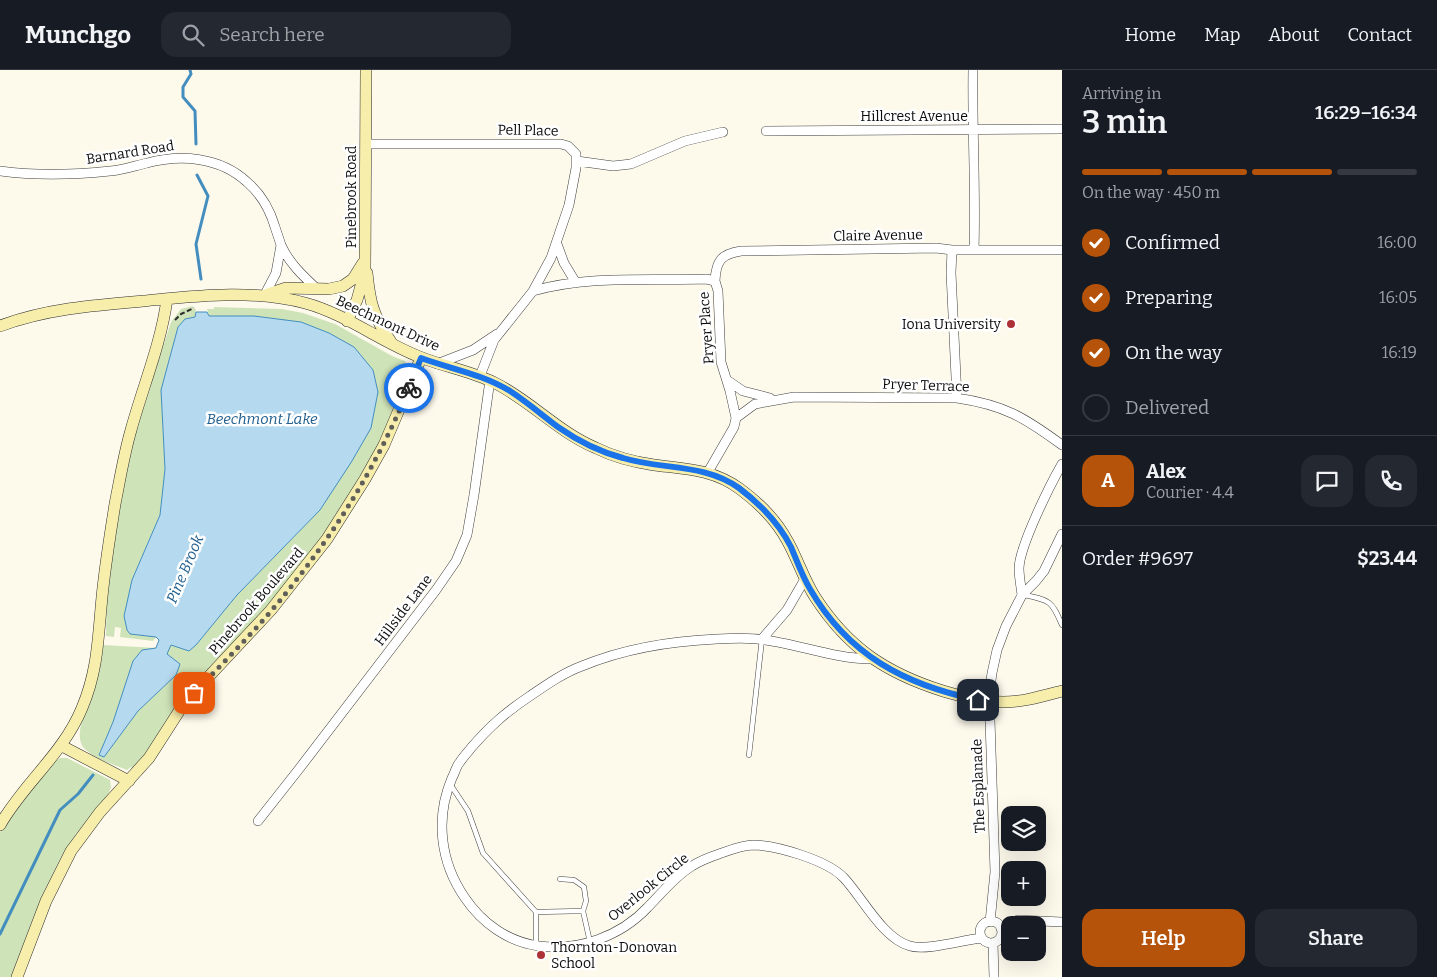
<!DOCTYPE html>
<html lang="en">
<head>
<meta charset="utf-8">
<style>
  body { margin:0; font-family:Bitter,serif; background:#242831; color:#f1f3f6; height:100vh; display:flex; flex-direction:column; font-size:19px; white-space:nowrap }
  * { box-sizing:border-box; margin:0 }
  p { font-size:16px; color:#9ea1a6 }
  .icon { flex:none; width:28px; height:28px; fill:none; stroke:currentColor; stroke-width:2; stroke-linecap:round; stroke-linejoin:round }
  .map { position:relative; flex:1; overflow:hidden }
  .drawer { display:flex; flex-direction:column; background:#171b24; width:375px }
  .drawer>* { flex:none }
  .controls { position:absolute; left:1001px; top:736px; display:grid; gap:10px }
  .controls a { display:grid; place-items:center; width:45px; height:45px; border-radius:10px; background:#171b24; box-shadow:0 5px 20px #0002; font-size:25px }
  .pin { position:absolute; display:grid; place-items:center; width:42px; height:42px; color:#fff; margin:-21px; border-radius:10px; box-shadow:0 2px 8px #0006 }
  .courier { position:absolute; display:grid; place-items:center; width:50px; height:50px; margin:-25px; border:4px solid #1a73e8; border-radius:50%; background:#fff; color:#222; box-shadow:0 1px 6px #0007 }
  .head em { font-style:normal; font-weight:600 }
  .head div { display:flex; flex-direction:column-reverse }
  .head { display:flex; align-items:center; justify-content:space-between; height:85px; padding:0 20px }
  h1 { font-size:32px; font-weight:600; line-height:38px }
  .bar { display:grid; grid-template-columns:repeat(4,1fr); gap:8px 5px; align-content:center; height:60px; padding:0 20px }
  .bar i { height:6px; border-radius:4px; background:#363941 }
  .bar .current { background:#b45309 }
  .bar p { grid-column:span 4 }
  .line { display:flex; align-items:center; gap:12px; padding:0 20px; border-top:1px solid #363941 }
  .line div { flex:1 }
  .round { display:grid; place-items:center; flex:none; width:52px; height:52px; border-radius:15px; background:#242831 }
  ol { padding:0 20px; list-style:none }
  li { display:flex; align-items:center; gap:15px; height:55px }
  li p { margin-inline-start:auto }
  li .icon { padding:5px; border-radius:50%; background:#b45309; color:#fff; stroke-width:4 }
  li:last-child { color:#9ea1a6 }
  li i { width:28px; height:28px; border:2px solid #363941; border-radius:50% }
  .action { display:flex; gap:10px; margin-top:auto; padding:10px 20px }
  .action a { flex:1; height:58px; border-radius:15px; background:#b45309; color:#fff; font-size:20px; font-weight:600; line-height:58px; text-align:center }
  .action a+a { background:#242831; color:#f1f3f6 }
  header { display:flex; align-items:center; gap:30px; box-sizing:border-box; height:70px; padding:0 25px; background:#171b24; border-bottom:1px solid #363941 }
  header strong { font-size:24px }
  nav { display:flex; gap:28px; margin-inline-start:auto; font-size:18px }
  .search { width:350px; height:45px; background:#242831; display:flex; align-items:center; gap:12px; box-sizing:border-box; padding:0 18px; border-radius:15px; color:#9ea1a6; font-size:19px }
  main { display:flex; flex:1; min-height:0 }
  .map>svg:first-child { display:block }
  .green { fill:#cfe3b8 }
  .water { fill:#b5d9ef; stroke:#438ebf }
  .lines { fill:none; stroke-linecap:round; stroke-linejoin:round }
  .stream { stroke:#438ebf; stroke-width:3 }
  .lane-casing { stroke:#3e3e3e; stroke-width:5.5 }
  .street-casing { stroke:#3e3e3e; stroke-width:10 }
  .secondary-casing { stroke:#2d2d2d; stroke-width:12 }
  .path { stroke:#2d2d2d; stroke-width:2; stroke-dasharray:5 2.5; stroke-linecap:butt }
  .lane { stroke:#fff; stroke-width:4.5 }
  .street { stroke:#fff; stroke-width:9 }
  .secondary { stroke:#f7eeac; stroke-width:11 }
  .done { stroke:#605e59; stroke-width:5; stroke-dasharray:0 9 }
  .route { stroke:#1a73e8; stroke-width:6 }
  .poi-dot { fill:#ac3238; stroke:#fff; stroke-width:2 }
  .labels { text-anchor:middle; stroke-width:5; stroke-linejoin:round; paint-order:stroke }
  .street-label { font-size:14px; fill:#0b0b0b; stroke:#fff }
  .poi-label { font-size:14px; fill:#0b0b0b; stroke:#fff; text-anchor:end }
  .water-label { font-size:15px; font-style:italic; fill:#22608f; stroke:#fff }
</style>
</head>
<body>
<header>
<strong>Munchgo</strong>
<div class="search"><svg class="icon" aria-label="search" viewBox="0 0 24 24"><circle cx="10" cy="10" r="6"/><path d="M15 15l6 6"/></svg>Search here</div>
<nav><a>Home</a><a>Map</a><a>About</a><a>Contact</a></nav>
</header>
<main>
<div class="map">
<svg width="1062" height="907" viewBox="0 0 1062 907">
  <rect width="100%" height="100%" fill="#fdf9eb"/>
  <path class="green" d="M193,236V239H196L195,247L185,249L178,257L161,320L165,399L160,445L132,510L130,564L156,567L153,571L120,567L121,558L115,557L114,567L106,566L107,519L113,465L133,370L171,252L181,239Z
    M214,237L282,239L303,243L335,254L392,286L405,291L409,300L384,365L324,469L134,699L131,697L127,700C113,694 96,690 85,679C69,665 95,620 99,602C101,593 102,584 103,575L156,578L113,652L99,685L104,687L138,641L176,605L180,594L167,584L171,575L189,581L196,575L237,525L320,440L371,358L378,322L373,300L354,277L329,263L301,252L231,246H209L207,239H214Z
    M60,688H67L110,710L111,717L108,725L76,764L60,789L32,851L11,907H0V762L13,743L54,692Z"/>
  <path class="water" d="M196,242H207L209,246H254L301,252L329,263L354,277L373,300L378,322L371,358L352,391L320,440L237,525L196,575L189,581L171,575L167,584L180,594L176,605L138,641L104,687L99,685L113,652L133,591L142,580L156,578L159,570L156,567L130,564L127,560L124,546L132,510L160,445L165,399L161,320L178,257L185,249L195,247Z"/>
  <g class="lines">
    <path class="stream" d="M190,0L191,4L183,17V27L195,41L196,74
      M197,105L208,126L196,174L201,209
      M0,864L60,740L78,724L93,705"/>
    <g class="lane-casing">
      <path id="lane" d="M1024,525C1050,530 1052,531 1062,555
        M749,685L762,569
        M450,714L468,741L483,783L536,842
        M560,809L574,810L584,817L586,831L583,841L590,872
        M536,875V842L583,841"/>
    </g>
    <g class="street-casing">
      <path id="street" d="M973,0C972,60 976,120 974,180
        M766,61L1062,59
        M367,74H561L568,76L576,84V98L569,135L551,188L533,221L494,270L480,306
        M577,91L613,96L631,94L685,71L723,62
        M0,101C37,106 73,105 110,101C123,100 134,96 147,93C181,84 220,87 247,112C261,124 270,140 275,157C277,163 279,169 281,175C289,193 303,206 317,219
        M557,174L564,193L576,213
        M952,180L951,203L957,328
        M715,211C716,191 721,184 741,181L936,178L952,180H1062
        M533,221C589,205 649,211 706,209L715,211L718,221L721,292L730,321L736,348L734,357L708,402
        M264,226L276,203L281,175
        M437,294L473,280L497,264
        M727,310L743,321L770,328
        M736,348L755,334L794,327L957,328C1004,335 1024,347 1062,375
        M1022,525C1021,516 1019,507 1019,498C1020,475 1050,415 1062,394
        M762,569L787,540L805,509
        M872,589C836,589 801,575 765,570C750,567 733,568 717,569C670,571 626,578 582,596C563,603 546,615 530,626C506,642 490,656 471,678C468,682 463,687 460,692C456,696 455,703 452,708C435,748 440,792 465,828C482,853 508,872 539,876C578,881 620,867 648,837C662,823 675,806 692,796C700,791 710,787 719,784C730,780 742,775 754,775C778,776 827,790 844,808C862,827 883,869 910,876C926,881 963,870 981,868
        M258,751L299,699L436,520L456,491L467,465L474,425L490,310
        M980 862a11 11 0 1 1 22 0a11 11 0 1 1-22 0Z
        M990,852L995,802L990,650V617L992,603L997,580L1006,556L1022,525L1036,511L1044,501L1062,464
        M1001,859L1018,850L1062,852
        M993,873L994,907"/>
    </g>
    <g class="secondary-casing">
      <path id="secondary" d="M367,203C370,233 373,246 391,272
        M265,225L286,218L329,219L343,216L353,209L363,193
        M347,251L357,230L365,201L366,0
        M0,256C45,239 95,235 143,231C196,226 253,219 305,233C346,244 381,272 420,287C445,297 471,301 495,313C531,331 558,362 596,378C614,387 634,392 654,395C685,399 713,399 740,419C759,433 777,451 788,472C798,490 804,510 815,527C848,578 886,603 943,621C963,627 982,632 1003,632C1023,632 1043,626 1062,621
        M62,676L129,711
        M0,755C24,713 63,684 82,638C98,600 98,568 102,527C105,496 110,465 115,434C120,409 124,384 131,360C143,316 161,274 167,229
        M17,907L46,831L71,781L100,742L149,688L185,632L271,540L327,469L365,409L384,375L421,288"/>
    </g>
    <path class="path" d="M175,250L181,244L194,238"/>
    <use href="#lane" class="lane"/>
    <use href="#street" class="street"/>
    <use href="#secondary" class="secondary"/>
  </g>
  <g class="lines">
    <path class="done" d="M194,623C220,596 247,569 272,540C330,471 375,401 409,318"/>
    <path class="route" d="M409,318L421,288C451,299 482,304 510,321C527,332 542,345 558,357C578,371 600,382 623,388C662,400 704,393 739,418C760,434 779,453 791,477C797,491 802,506 810,519C848,585 905,615 978,630"/>
  </g>
  <g class="poi-dot">
    <circle cx="1011" cy="254" r="5"/>
    <circle cx="541" cy="885" r="5"/>
  </g>
  <g class="labels">
    <g class="street-label">
      <text x="914" y="51">Hillcrest Avenue</text>
      <text transform="translate(528 60) rotate(1)" y="5">Pell Place</text>
      <text transform="translate(130 82) rotate(-9)" y="5">Barnard Road</text>
      <text transform="translate(351 127) rotate(-90)" y="5">Pinebrook Road</text>
      <text transform="translate(878 165) rotate(-1)" y="5">Claire Avenue</text>
      <text transform="translate(388 253) rotate(25)" y="5">Beechmont Drive</text>
      <text transform="translate(706 258) rotate(-94)" y="5">Pryer Place</text>
      <text transform="translate(926 315) rotate(2)" y="5">Pryer Terrace</text>
      <text transform="translate(256 531) rotate(-49)" y="5">Pinebrook Boulevard</text>
      <text transform="translate(403 540) rotate(-53)" y="5">Hillside Lane</text>
      <text transform="translate(978 716) rotate(-92)" y="5">The Esplanade</text>
      <text transform="translate(648 817) rotate(-39)" y="5">Overlook Circle</text>
    </g>
    <g class="poi-label">
      <text x="1001" y="259">Iona University</text>
      <text x="551" y="882" text-anchor="start">Thornton-Donovan<tspan x="551" dy="16">School</tspan></text>
    </g>
    <g class="water-label">
      <text x="262" y="354">Beechmont Lake</text>
      <text transform="translate(185 499) rotate(-67)" y="5">Pine Brook</text>
    </g>
  </g>
</svg>
<div class="controls">
<a><svg class="icon" aria-label="layers" viewBox="0 0 24 24"><path d="M12 4l9 5-9 5-9-5zM3 14l9 5 9-5"/></svg></a>
<a>+</a>
<a>−</a>
</div>
<div class="pin" style="left:194px;top:623px;background:#ea580c"><svg class="icon" aria-label="bag" viewBox="0 0 24 24"><path d="M5 8h14l-1 12H6zM9 8a3 3 0 0 1 6 0"/></svg></div>
<div class="pin" style="left:978px;top:630px;background:#1f2937"><svg class="icon" aria-label="home" viewBox="0 0 24 24"><path d="M3 11l9-7 9 7M6 9v11h12V9"/></svg></div>
<div class="courier" style="left:409px;top:318px"><svg class="icon" aria-label="bike" viewBox="0 0 24 24"><circle cx="6" cy="16" r="4"/><circle cx="18" cy="16" r="4"/><path d="M6 16l4-8h5l3 8M10 8l3 8H6M13 5h3"/></svg></div>
</div>
<section class="drawer">
<div class="head"><div><h1>3 min</h1><p>Arriving in</p></div><em>16:29–16:34</em></div>
<div class="bar"><i class="current"></i><i class="current"></i><i class="current"></i><i></i><p>On the way · 450 m</p></div>
<ol>
<li><svg class="icon" aria-label="check" viewBox="0 0 24 24"><path d="M5 12l5 5 9-10"/></svg>Confirmed<p>16:00</p></li>
<li><svg class="icon" aria-label="check" viewBox="0 0 24 24"><path d="M5 12l5 5 9-10"/></svg>Preparing<p>16:05</p></li>
<li><svg class="icon" aria-label="check" viewBox="0 0 24 24"><path d="M5 12l5 5 9-10"/></svg>On the way<p>16:19</p></li>
<li><i></i>Delivered</li>
</ol>
<div class="line" style="height:90px"><b class="round" style="background:#b45309;color:#fff">A</b><div><b>Alex</b><p>Courier · 4.4</p></div><a class="round"><svg class="icon" aria-label="chat" viewBox="0 0 24 24"><path d="M4 5h16v11H9l-5 4z"/></svg></a><a class="round"><svg class="icon" aria-label="phone" viewBox="0 0 24 24"><path d="M5 4h4l2 5-3 2q2 4 5 5l2-3 5 2v4C11 20 4 13 5 4z"/></svg></a></div>
<div class="line" style="height:65px"><div>Order #9697</div><b>$23.44</b></div>
<div class="action"><a>Help</a><a>Share</a></div>
</section>
</main>
</body>
</html>
